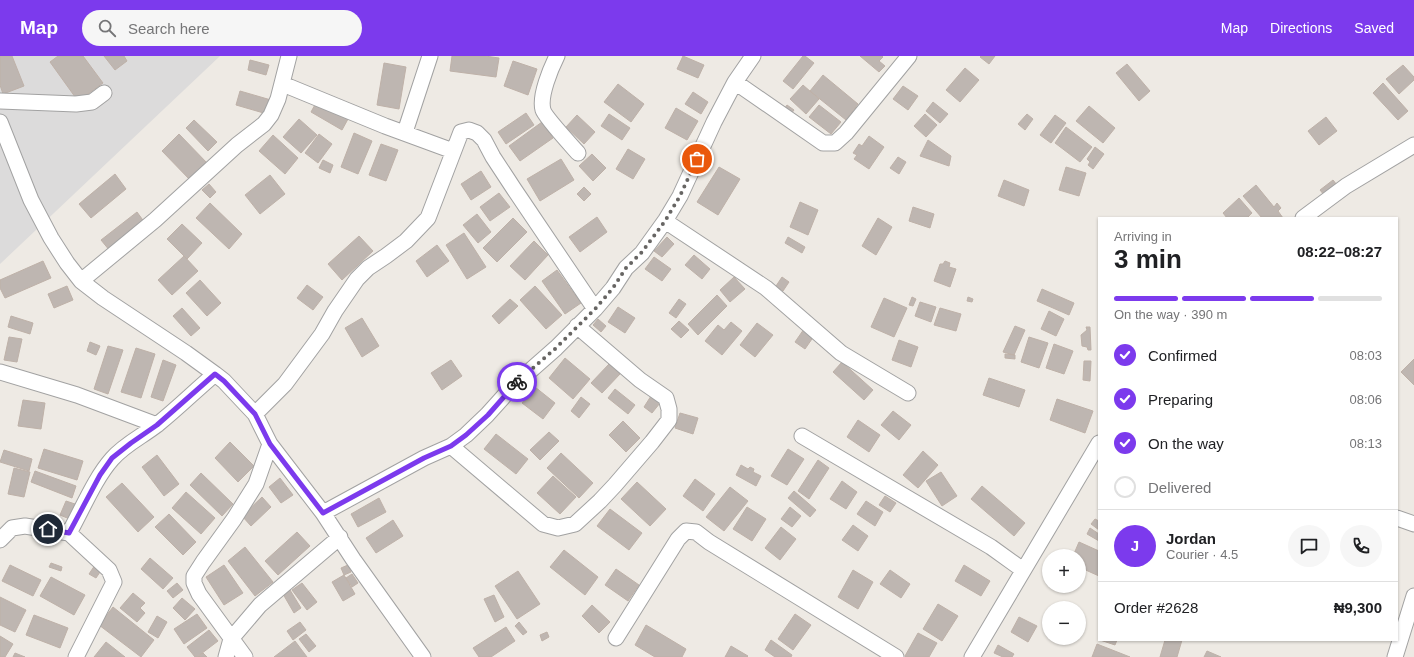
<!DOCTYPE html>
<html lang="en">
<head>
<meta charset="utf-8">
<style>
  body { margin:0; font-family:Helvetica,sans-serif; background:#f6f6f6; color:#202124; height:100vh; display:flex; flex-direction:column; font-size:15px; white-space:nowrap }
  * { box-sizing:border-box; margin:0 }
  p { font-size:13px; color:#757577 }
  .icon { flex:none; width:22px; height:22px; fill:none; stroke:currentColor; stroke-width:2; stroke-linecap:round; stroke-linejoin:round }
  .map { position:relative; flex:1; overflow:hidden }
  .drawer { position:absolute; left:1098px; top:161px; width:300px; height:424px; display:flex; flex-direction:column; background:#fff; border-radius:0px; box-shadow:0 1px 3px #0004 }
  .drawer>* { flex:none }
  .tools { position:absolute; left:1042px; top:493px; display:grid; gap:8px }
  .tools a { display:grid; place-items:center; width:44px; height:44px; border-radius:50%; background:#fff; box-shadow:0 1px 3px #0004; font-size:20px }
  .pin { position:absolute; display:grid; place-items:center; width:34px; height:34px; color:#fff; margin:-17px; border:2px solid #fff; border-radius:50%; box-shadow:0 1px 4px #0007 }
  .courier { position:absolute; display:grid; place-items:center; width:40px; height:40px; margin:-20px; border:3px solid #7c3aed; border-radius:50%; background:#fff; color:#222; box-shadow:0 1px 5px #0007 }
  .summary em { font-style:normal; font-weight:800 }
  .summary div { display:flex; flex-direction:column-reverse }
  .summary { display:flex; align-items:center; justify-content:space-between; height:68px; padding:0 16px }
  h1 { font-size:26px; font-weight:800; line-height:30px }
  .bar { display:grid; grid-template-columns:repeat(4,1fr); gap:6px 4px; align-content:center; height:48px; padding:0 16px }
  .bar i { height:5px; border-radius:3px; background:#e0e0e0 }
  .bar .current { background:#7c3aed }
  .bar p { grid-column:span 4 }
  .line { display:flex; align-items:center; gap:10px; padding:0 16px; border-top:1px solid #e0e0e0 }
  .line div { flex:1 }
  .round { display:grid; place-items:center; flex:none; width:42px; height:42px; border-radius:21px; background:#f6f6f6 }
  ol { padding:0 16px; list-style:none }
  li { display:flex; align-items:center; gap:12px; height:44px }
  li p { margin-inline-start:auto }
  li .icon { padding:4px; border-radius:50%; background:#7c3aed; color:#fff; stroke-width:4 }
  li:last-child { color:#757577 }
  li i { width:22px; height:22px; border:2px solid #e0e0e0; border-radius:50% }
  header { display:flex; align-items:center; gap:24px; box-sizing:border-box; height:56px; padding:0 20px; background:#7c3aed; color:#fff }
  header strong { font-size:19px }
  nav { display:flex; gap:22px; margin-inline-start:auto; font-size:14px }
  .search { width:280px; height:36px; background:#f6f6f6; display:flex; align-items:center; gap:10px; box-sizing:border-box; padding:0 14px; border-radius:22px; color:#757577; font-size:15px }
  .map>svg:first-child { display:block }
  .residential { fill:#dcdbdb }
  .building { fill:#beb6b1; stroke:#beb1a8 }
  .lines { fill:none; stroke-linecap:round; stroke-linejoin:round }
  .minor-casing { stroke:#a2a2a2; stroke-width:17 }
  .minor { stroke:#fff; stroke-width:15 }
  .done { stroke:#676563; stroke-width:4; stroke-dasharray:0 7.2 }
  .route { stroke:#7c3aed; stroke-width:5 }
</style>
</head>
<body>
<header>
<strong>Map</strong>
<div class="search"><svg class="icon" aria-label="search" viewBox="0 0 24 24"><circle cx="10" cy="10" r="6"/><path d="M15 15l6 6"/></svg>Search here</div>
<nav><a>Map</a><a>Directions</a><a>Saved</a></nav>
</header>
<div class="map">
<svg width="1414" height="601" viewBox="0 0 1414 601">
  <rect width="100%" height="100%" fill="#eeeae4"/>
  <path class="residential" d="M0,0H220L0,208Z"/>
  <path class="building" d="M0,0H12L24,30L3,38L0,29Z
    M58,0H83L103,27L78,45L50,6Z
    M104,0H124L127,5L115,14Z
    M452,0H485L499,2L496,21L450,15Z
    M683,0L704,9L698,22L677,13Z
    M803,0H805L814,7L793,33L783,25Z
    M860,0H882L883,1L879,5L885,10L879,16Z
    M981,0H995L989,8L980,1Z
    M250,4L269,9L266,19L248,14Z
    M513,5L537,13L528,39L504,30Z
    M384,7L406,11L399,53L377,49Z
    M1127,8L1150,35L1139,45L1116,17Z
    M1403,9L1414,21V24L1399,38L1386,23Z
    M965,12L979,24L960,46L946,34Z
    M823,19L858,48L846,64L810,35Z
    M1383,27L1408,55L1398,64L1373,37Z
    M618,28L644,48L631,66L604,46Z
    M803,29L819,43L806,58L790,43Z
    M903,30L918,40L908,54L893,43Z
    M240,35L271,44L267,58L236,49Z
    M693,36L708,46L701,58L685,48Z
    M317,45L348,63L342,74L311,56Z
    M933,46L948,58L940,67L926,55Z
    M787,49L794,54L791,58L784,53Z
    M819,49L841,66L831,78L809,61Z
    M1089,50L1115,72L1103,87L1076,65Z
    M676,52L698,65L687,84L665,72Z
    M526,57L534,69L506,88L498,76Z
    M609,58L630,72L622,84L601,70Z
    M925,58L937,69L926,81L914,70Z
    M1027,58L1033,63L1025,74L1018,68Z
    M577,59L595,76L584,88L566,71Z
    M1055,59L1066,67L1051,87L1040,79Z
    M1326,61L1337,75L1319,89L1308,75Z
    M299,63L317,79L301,97L283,81Z
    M194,64L217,86L208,95L186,72Z
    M542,66L553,82L520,105L509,90Z
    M1066,71L1092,91L1080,106L1055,87Z
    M354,77L372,85L358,118L341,111Z
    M179,78L208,108L191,125L162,95Z
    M319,78L332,88L318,107L305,97Z
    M273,79L298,102L285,118L259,95Z
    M869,80L884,91L869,113L854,103L857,99L853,97L859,88L862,90Z
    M928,84L951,100L949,110L920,100Z
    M381,88L398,94L386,125L369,119Z
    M1095,91L1104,98L1093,113L1088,109L1090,106L1087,103Z
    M628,93L645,103L633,123L616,113Z
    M592,98L606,112L593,125L579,110Z
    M898,101L906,106L899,118L890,112Z
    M561,103L574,124L540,145L527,123Z
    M323,104L333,109L330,117L319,112Z
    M719,111L740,123L718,159L697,146Z
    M1066,111L1086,117L1079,140L1059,134Z
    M481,115L491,131L471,144L461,128Z
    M115,118L126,133L91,162L79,148Z
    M270,119L285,138L260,158L245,139Z
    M1004,124L1029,134L1024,150L998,140Z
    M1333,124L1337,129L1324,139L1320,134Z
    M209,128L216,136L210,142L202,134Z
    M1256,129L1274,151L1277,147L1281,152L1278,155L1283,162H1262L1243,140Z
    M584,131L591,138L584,145L577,138Z
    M499,137L510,151L490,165L480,151Z
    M1239,142L1252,157L1247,162H1227L1223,157Z
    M800,146L818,154L808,179L790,171Z
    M210,147L242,178L229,193L196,162Z
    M913,151L934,158L930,172L909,165Z
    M137,156L145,167L110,195L101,184Z
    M477,158L491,176L478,187L463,169Z
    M597,161L607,176L580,196L569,181Z
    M513,162L527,176L497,206L483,192Z
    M878,162L892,171L876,199L862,190Z
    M182,168L202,187L187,203L167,183Z
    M464,177L486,211L467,223L446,189Z
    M359,180L373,195L342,224L328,208Z
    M667,181L674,188L662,201L654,195Z
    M788,181L805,191L802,197L785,187Z
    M534,185L548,199L525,224L510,210Z
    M437,189L449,205L427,221L416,205Z
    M694,199L710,213L702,223L685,209Z
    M184,200L198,215L172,239L158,224Z
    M654,201L671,213L662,225L645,213Z
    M43,205L51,222L5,242L0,232V224Z
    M945,205L950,207L949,211L956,213L950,231L934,225L940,208H943Z
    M557,214L581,247L565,258L542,225Z
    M734,221L745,233L730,246L720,234Z
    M782,221L789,226L783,235L776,230Z
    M200,224L221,247L207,260L186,237Z
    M307,229L323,241L313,254L297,242Z
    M67,230L73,244L54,252L48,238Z
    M535,230L562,259L546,273L520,244Z
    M1042,233L1074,247L1069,259L1037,245Z
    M717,239L727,250L698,279L688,268Z
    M912,241L916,243L913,250L909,249Z
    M968,241L973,243L972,246L967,245Z
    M884,242L907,252L894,281L871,271Z
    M510,243L518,250L499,268L492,260Z
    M679,243L686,248L676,262L669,257Z
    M920,246L936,251L931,266L915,260Z
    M618,251L635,262L625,277L608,266Z
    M182,252L200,272L191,280L173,260Z
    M940,252L961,258L956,275L934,269Z
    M1049,255L1064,263L1056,280L1041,273Z
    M11,260L33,267L30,278L8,271Z
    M362,262L379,290L362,301L345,272Z
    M598,263L606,270L601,276L593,269Z
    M679,265L689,274L681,282L671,273Z
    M731,266L742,275L722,299L705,285L718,269L724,274Z
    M757,267L773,279L755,301L740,289Z
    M1015,270L1025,274L1014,299L1003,296Z
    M1086,271H1090L1091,294H1088L1087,291L1082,290L1081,279L1087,274Z
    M804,273L814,280L805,293L795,286Z
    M9,281L22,283L17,306L4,304Z
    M1029,281L1048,287L1039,312L1021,306Z
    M899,284L918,291L911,311L892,304Z
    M90,286L100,290L96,299L87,295Z
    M1054,288L1073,295L1064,318L1046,312Z
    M108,290L123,294L108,338L94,333Z
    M136,292L155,298L141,342L121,336Z
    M1005,298L1015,299V303L1005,302Z
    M565,302L590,323L573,343L549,322Z
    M1414,303V329L1401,316Z
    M163,304L176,309L163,345L151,341Z
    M451,304L462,320L442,334L431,317Z
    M1084,305H1091L1090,325L1083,324Z
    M842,306L873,334L864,344L833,316Z
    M609,308L620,318L602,337L591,327Z
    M989,322L1025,334L1019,351L983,339Z
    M535,331L555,347L543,363L522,347Z
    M615,333L635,349L628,358L608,342Z
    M651,340L660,347L652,357L644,351Z
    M581,341L590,348L579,362L571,355Z
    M1057,343L1093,355L1085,377L1050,364Z
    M23,344L45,347L41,373L18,370Z
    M893,355L911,369L899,384L881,369Z
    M680,357L698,362L693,378L675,372Z
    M858,364L880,379L869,396L847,381Z
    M623,365L640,382L626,396L609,379Z
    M549,376L559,385L540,404L530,394Z
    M496,378L528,403L516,418L484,393Z
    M230,386L254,410L238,426L215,402Z
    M44,393L83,405L77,424L38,412Z
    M788,393L804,403L787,429L771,420Z
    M4,394L32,403L29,415L0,406Z
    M923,395L938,409L918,432L903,419Z
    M561,397L593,427L579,442L547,412Z
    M157,399L179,428L164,440L142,411Z
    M818,404L829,412L809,443L798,435Z
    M741,409L748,413L750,411L754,413L753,416L761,420L756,430L736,419Z
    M14,412L30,416L24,441L8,438Z
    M35,415L76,430L72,442L31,426Z
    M941,416L957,440L942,450L926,425Z
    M201,417L233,448L222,460L190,429Z
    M553,420L576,441L560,458L537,437Z
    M280,422L293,439L281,447L269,431Z
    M695,423L715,438L703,455L683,440Z
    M842,425L857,436L846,453L830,443Z
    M637,426L666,453L650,470L621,443Z
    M122,427L154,461L138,476L106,441Z
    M982,430L1025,467L1014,480L971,443Z
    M730,431L748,445L724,475L706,461Z
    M794,435L816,454L810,461L788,442Z
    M186,436L215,462L201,478L172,452Z
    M885,440L896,447L890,456L879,449Z
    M262,441L271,451L251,470L242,460Z
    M379,442L386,456L358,471L351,458Z
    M66,445L78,449L72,464L60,459Z
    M866,445L883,456L875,470L857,458Z
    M747,451L766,463L752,485L733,473Z
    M790,451L801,460L792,471L781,463Z
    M610,453L642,477L629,494L597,470Z
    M169,458L196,486L183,499L155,471Z
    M1095,463L1099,465V474L1091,468Z
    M393,464L403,480L376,497L366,482Z
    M853,469L868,480L858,495L842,484Z
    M781,471L796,483L780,504L765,492Z
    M1090,472L1099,478V485L1087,478Z
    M297,476L310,490L278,519L265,505Z
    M1079,486L1099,495V520L1079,511V500H1073Z
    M245,491L273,526L255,540L228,505Z
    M564,494L598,521L585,539L550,511Z
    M150,502L173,522L163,533L141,513Z
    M51,507L62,511L61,515L49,511Z
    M10,509L41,524L33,540L2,525Z
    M95,509L102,513L96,522L89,518Z
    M224,509L243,537L224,549L206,521Z
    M348,509L351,516L344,519L341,512Z
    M964,509L990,525L981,540L955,525Z
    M616,513L639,529L628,545L605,529Z
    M853,514L873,526L858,553L838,541Z
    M890,514L910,528L901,542L880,528Z
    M518,515L540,548L517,563L495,530Z
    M352,518L358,527L352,531L346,522Z
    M344,519L355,538L343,545L332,526Z
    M51,521L85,539L74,559L40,540Z
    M177,527L183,534L173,542L167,535Z
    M302,527L317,546L307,554L292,534Z
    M290,534L301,552L294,557L283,538Z
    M133,537L145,547L140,552L145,557L137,566L120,552Z
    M494,539L504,561L495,566L484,543Z
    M0,541L26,554L15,576L0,569Z
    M182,542L195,553L185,564L173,552Z
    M938,548L958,560L942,585L923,573Z
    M592,549L610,566L599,577L582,560Z
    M113,551L154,584L141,601L99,569Z
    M197,558L207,572L184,588L174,573Z
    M795,558L811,569L793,594L778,583Z
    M34,559L68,572L60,592L26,579Z
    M157,560L167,566L158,582L148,576Z
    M1019,561L1037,570L1028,586L1011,576Z
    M300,566L306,574L293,584L287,575Z
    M519,566L527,576L523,579L515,570Z
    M646,569L686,593L682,601H655L635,589Z
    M506,571L515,585L491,601H479L473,592Z
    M209,574L218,585L197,601H195L187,591Z
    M547,576L549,581L542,585L540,579Z
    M918,577L937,587L929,601H906L905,600Z
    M306,578L316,590L309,596L299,583Z
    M0,580L13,588L5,601H0Z
    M771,584L792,599L791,601H775L765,594Z
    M1100,584H1117L1115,589Z
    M1165,584H1182L1177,601H1160Z
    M295,585L307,601H274Z
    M106,586L125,601H94Z
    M1097,588L1130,601H1092Z
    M998,589L1014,598L1012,601H1003L994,597Z
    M731,590L748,600L747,601H725Z
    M1207,595L1221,601H1204Z
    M15,597L25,601H13Z
    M203,597L207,601H198Z"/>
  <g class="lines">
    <g class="minor-casing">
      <path id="minor" d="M557,0C551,12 539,40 543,54C545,61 571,89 578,97
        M735,26L823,87H835L846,77L909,0
        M282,29L290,31L385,70L453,95
        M0,45L76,48L92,46L104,37
        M0,66L31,144L51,182L67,207L81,225L103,242L186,297L215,318L224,325L255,358L270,388L323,457L353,503L423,601
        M405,76L430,0
        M1303,162L1346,130L1414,89
        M665,165L766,232L841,297L908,337
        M81,225L155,164L237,89L264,68L271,59L278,43L289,0
        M0,316L77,339L157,369
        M255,358L285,328L322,278L335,255L357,223L368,212L386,200L406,185L428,162L461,76L469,74L477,77L484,84L493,101L514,133L595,253
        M802,380L991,491L1023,514
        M451,390L543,468L558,472L575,468L600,445L615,429L652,386L669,364V353L666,342L640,324L577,270
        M323,457L424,402L451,390L466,379L487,359L514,329L556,292L595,253L613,232L626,212L642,197L665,165L680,140L714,66L735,26L753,0
        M1397,462L1414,468
        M69,477L109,514L114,526L76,601
        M0,484L12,472L25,470L69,477C82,454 95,422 112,403C125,388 143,380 158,368C178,352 196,334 215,318
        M616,582L678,483L686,475L696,476L709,486L896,601
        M226,601L231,583L260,549L340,481
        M245,601L199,538L194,527V520L203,506L234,463L256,428L270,388
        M972,601L1099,387
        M1395,601L1414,540"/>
    </g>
    <use href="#minor" class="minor"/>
  </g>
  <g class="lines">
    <path class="done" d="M517,326L556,292L595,253L613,232L626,212L642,196L665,165L680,140L697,103"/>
    <path class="route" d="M48,473L69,477L100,419L112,402L131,387L157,369L215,318L224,325L255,358L270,388L323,457L424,402L451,390L466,379L488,359L517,326"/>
  </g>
</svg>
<div class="tools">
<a>+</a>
<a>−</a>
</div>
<div class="pin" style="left:697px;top:103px;background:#ea580c"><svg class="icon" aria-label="bag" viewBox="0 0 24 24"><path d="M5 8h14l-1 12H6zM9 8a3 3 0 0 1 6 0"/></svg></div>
<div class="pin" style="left:48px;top:473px;background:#1f2937"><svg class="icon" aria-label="home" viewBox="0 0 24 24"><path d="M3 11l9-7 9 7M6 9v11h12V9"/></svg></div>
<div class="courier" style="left:517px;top:326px"><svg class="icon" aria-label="bike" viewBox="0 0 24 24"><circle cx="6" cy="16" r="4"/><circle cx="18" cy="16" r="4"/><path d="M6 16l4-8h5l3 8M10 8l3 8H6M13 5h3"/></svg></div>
<section class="drawer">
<div class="summary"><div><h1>3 min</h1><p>Arriving in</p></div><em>08:22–08:27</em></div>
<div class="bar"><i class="current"></i><i class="current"></i><i class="current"></i><i></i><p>On the way · 390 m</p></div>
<ol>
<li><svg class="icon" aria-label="check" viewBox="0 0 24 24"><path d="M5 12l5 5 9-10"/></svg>Confirmed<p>08:03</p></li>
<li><svg class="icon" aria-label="check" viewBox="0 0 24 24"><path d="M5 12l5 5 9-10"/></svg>Preparing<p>08:06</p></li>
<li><svg class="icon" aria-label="check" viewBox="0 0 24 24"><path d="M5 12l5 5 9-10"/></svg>On the way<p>08:13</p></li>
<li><i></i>Delivered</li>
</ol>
<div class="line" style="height:72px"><b class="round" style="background:#7c3aed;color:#fff">J</b><div><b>Jordan</b><p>Courier · 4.5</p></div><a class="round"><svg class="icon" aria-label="chat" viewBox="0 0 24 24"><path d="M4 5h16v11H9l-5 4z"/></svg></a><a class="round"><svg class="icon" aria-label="phone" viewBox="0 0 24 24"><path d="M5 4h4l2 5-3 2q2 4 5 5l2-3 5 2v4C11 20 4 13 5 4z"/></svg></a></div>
<div class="line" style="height:52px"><div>Order #2628</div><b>₦9,300</b></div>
</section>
</div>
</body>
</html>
